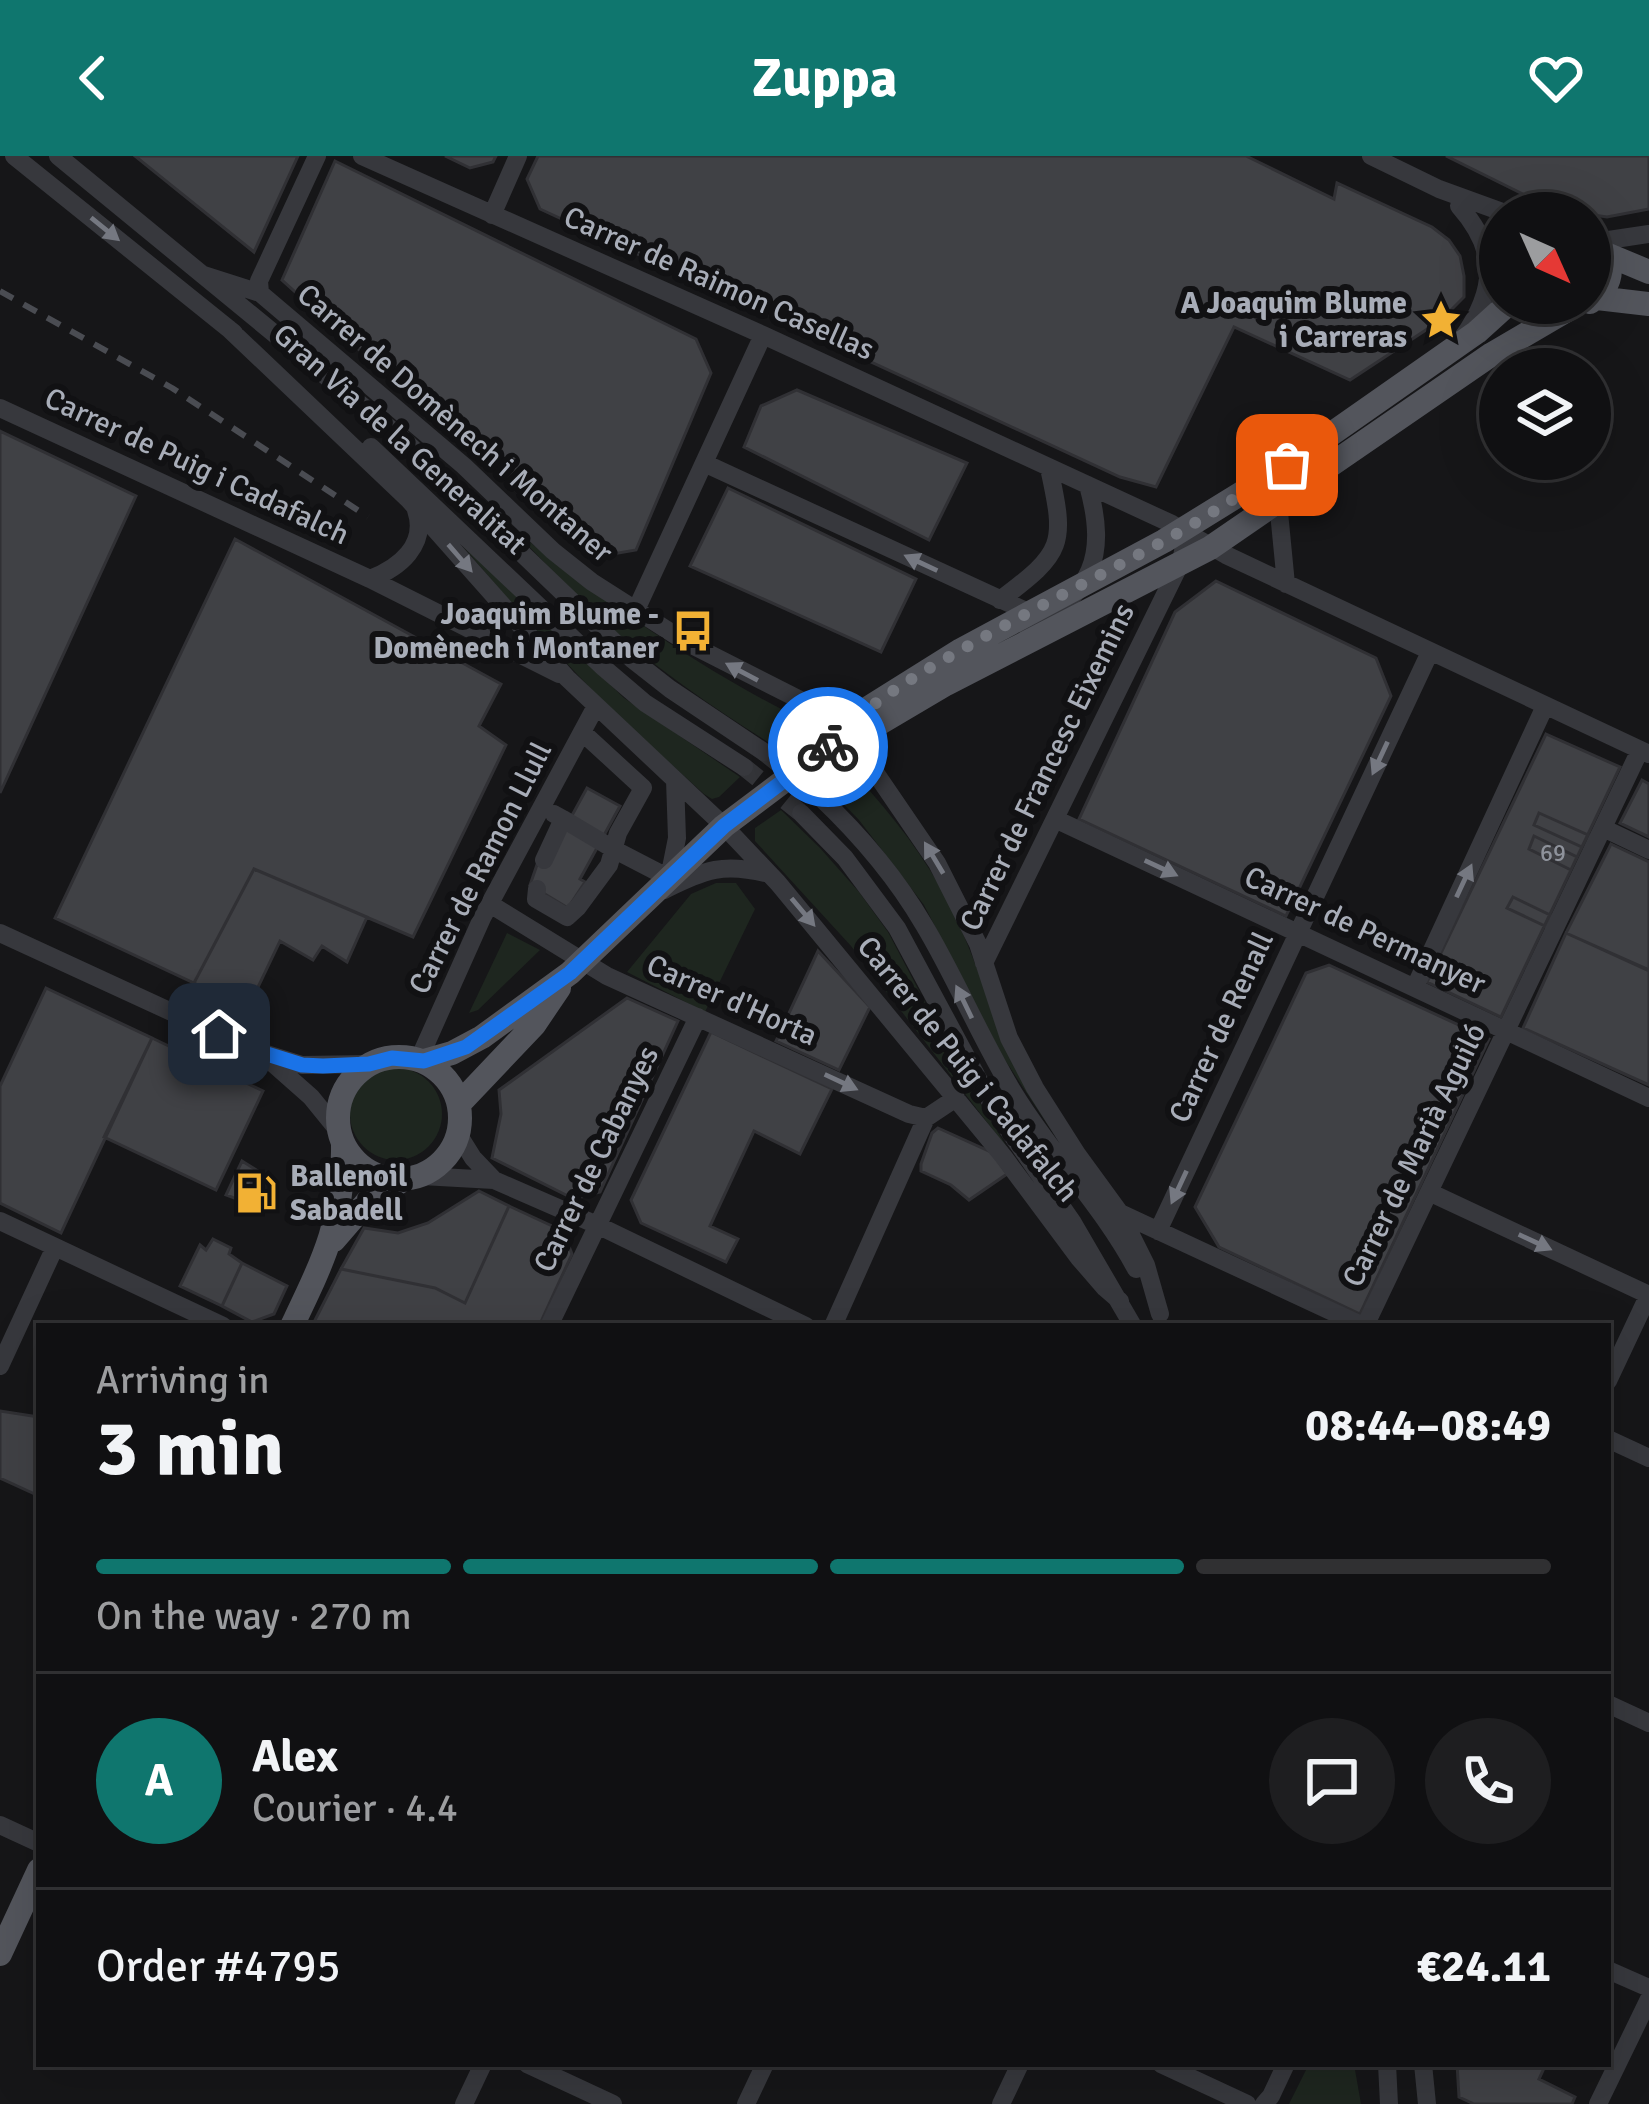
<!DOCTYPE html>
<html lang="en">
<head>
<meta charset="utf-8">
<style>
  body { margin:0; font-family:Signika,sans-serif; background:#1e1e20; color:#f1f3f6; height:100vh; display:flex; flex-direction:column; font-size:45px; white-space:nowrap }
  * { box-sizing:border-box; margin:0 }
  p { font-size:39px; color:#9c9d9f }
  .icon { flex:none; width:66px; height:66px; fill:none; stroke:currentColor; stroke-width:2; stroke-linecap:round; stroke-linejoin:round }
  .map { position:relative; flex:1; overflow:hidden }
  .panel { position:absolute; left:36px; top:1167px; width:1575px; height:744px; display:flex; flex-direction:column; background:#101012; border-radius:0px; box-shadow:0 12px 48px #0002,0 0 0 3px #303032 }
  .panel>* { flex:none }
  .needle { width:78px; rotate:135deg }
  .tools { position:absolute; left:1479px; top:36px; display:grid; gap:24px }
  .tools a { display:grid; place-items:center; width:132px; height:132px; border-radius:50%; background:#101012; box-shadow:0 12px 48px #0002,0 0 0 3px #303032; font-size:60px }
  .pin { position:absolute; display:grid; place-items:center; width:102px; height:102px; color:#fff; margin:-51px; border-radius:24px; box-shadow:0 6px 18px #0006 }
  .courier { position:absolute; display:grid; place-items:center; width:120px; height:120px; margin:-60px; border:9px solid #1a73e8; border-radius:50%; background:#fff; color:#222; box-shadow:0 3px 15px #0007 }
  .head em { font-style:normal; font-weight:700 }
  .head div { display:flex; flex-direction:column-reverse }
  .head { display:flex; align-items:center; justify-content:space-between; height:204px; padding:0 60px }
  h1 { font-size:78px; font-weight:700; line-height:90px }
  .bar { display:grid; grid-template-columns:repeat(4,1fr); gap:18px 12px; align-content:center; height:144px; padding:0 60px }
  .bar i { height:15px; border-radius:9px; background:#303032 }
  .bar .current { background:#0f766e }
  .bar p { grid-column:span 4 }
  .line { display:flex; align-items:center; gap:30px; padding:0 60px; border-top:3px solid #303032 }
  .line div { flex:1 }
  .round { display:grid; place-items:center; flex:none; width:126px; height:126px; border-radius:63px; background:#1e1e20 }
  header { display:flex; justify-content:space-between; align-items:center; height:156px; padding:0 60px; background:#0f766e; color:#fff; font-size:54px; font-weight:700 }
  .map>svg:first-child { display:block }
  .green { fill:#1e261f }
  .building { fill:#404145; stroke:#303034; stroke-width:3 }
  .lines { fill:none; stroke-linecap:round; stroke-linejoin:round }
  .minor-tunnel { stroke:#333438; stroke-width:18; stroke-dasharray:18 9; stroke-linecap:butt }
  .minor { stroke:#37383d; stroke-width:18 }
  .major { stroke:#53555c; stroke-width:24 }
  .rail { stroke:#4a4c52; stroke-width:6; stroke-dasharray:15 12; stroke-linecap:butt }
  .oneway { fill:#757881 }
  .done { stroke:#757880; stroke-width:12; stroke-dasharray:0 21.6 }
  .route { stroke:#1a73e8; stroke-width:15 }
  .labels { text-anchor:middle; stroke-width:12; stroke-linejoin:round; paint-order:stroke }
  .number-label { font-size:24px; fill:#8e929b }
  .street-label { font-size:30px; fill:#a8adb8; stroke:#111113 }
  .poi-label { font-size:30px; font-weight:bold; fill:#a8adb8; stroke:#111113; text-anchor:end }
</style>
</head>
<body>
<header><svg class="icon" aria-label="back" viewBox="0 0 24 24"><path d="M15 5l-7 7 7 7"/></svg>Zuppa<svg class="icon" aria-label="heart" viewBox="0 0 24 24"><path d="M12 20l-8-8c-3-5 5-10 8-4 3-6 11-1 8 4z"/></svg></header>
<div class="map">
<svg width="1649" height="1948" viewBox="0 0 1649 1948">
  <rect width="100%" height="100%" fill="#161618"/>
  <path class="green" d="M442,366L624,542L740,621L719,641L712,643L704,638L609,552L526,464Z
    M505,366C601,444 701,514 812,569L779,593C720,556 663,518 611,472C574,439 540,401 505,366Z
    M844,607C881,646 914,685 940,731C971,785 987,846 1012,902C1024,930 1042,957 1057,983L1001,898L924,749L859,664L821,625Z
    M781,654L820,692L859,736L888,776L966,924L1010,996L851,790L755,685V672Z
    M716,727H736L755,753L705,856L627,816L691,738Z
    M507,777L540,794L478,854L469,857Z
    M350 958a46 46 0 1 1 92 0a46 46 0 1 1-92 0Z
    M1309,1908H1354L1361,1948H1289Z"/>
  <path class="building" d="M135,0H298L254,96Z
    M445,0H496L493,6L470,12Z
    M538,0H1246L1334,43L1337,27L1432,71L1449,84L1460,100L1464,120V141L1441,164L1350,224L1234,171L1156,331L1120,321L540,53L527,23Z
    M1446,0H1649V53L1607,61L1553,53Z
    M335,5L696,183L711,217L636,394L590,402L282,124Z
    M797,234L967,307L929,384L744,291L761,250Z
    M0,275L136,340L0,637Z
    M728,332L916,423L881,496L690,410Z
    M235,383L501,528L479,570L506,589L413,781L254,713L194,827L55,762Z
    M1216,425L1376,502L1391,540L1286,760L1079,663L1175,456Z
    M1546,578L1620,611L1501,861L1427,826Z
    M1642,624L1649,628V681L1620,667Z
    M587,632L620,650L580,723L585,726L568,752L530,729L540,700L547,705Z
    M1539,657L1588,679L1582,691L1534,669Z
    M1534,680L1577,701L1571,714L1529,693Z
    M1611,688L1649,706V814L1566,777Z
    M254,713L367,761L347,806L322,790L313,804L280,785L248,852L194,827Z
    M1513,741L1550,759L1545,770L1507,752Z
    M1566,777L1649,815V929L1523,872Z
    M818,795L870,851L839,914L776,885Z
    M1329,809L1489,883L1360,1158L1219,1091L1195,1051L1306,817Z
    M46,832L152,882L61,1077L0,1047V930Z
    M627,842L678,865L600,1036L574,1043L492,1002L501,958L499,934Z
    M711,876L832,933L800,998L754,975L710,1070L738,1083L726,1106L641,1067L631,1044Z
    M152,882L263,935L216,1034L104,981Z
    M938,972L993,997L1007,1018L969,1044L951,1029L921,1015V1008L932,977Z
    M242,1005L258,1015L242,1045L226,1039Z
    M479,1035L509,1050L465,1147L435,1132L341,1113L364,1072L398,1077L428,1067Z
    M509,1050L563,1075L572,1098L539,1170H312L341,1113L435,1132L465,1147Z
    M213,1083L231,1092L229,1098L242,1107L222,1150L180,1130L200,1089L206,1094Z
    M242,1107L287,1130L274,1158L252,1166L222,1150Z
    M0,1255L39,1261V1340L0,1322Z
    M1457,1908H1546L1539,1923L1575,1941L1572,1948H1474L1459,1941Z"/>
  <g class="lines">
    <path class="minor-tunnel" d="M764,596L820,641
      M744,611L801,657"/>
    <path class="minor" d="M14,0L234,177
      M58,0L405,285L633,504L670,533L764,596
      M362,0L763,179L1172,368L1226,399L1649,598
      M1371,0L1439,33L1505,57
      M1459,50C1499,95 1496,134 1463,181
      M492,59L518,0
      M1595,86L1649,78
      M204,119L260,137L464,310L553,395L592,426L686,486L826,557L868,606L937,707L978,788L1009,882L1035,932L1077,998L1120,1057L1146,1109L1160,1158
      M260,137L259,125L317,0
      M228,172L409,344L567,522L724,670L778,727L1003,1000L1079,1102L1105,1132L1120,1145
      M0,252L370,423L559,518
      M371,291L604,512L645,547L744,611
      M704,307L1028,456
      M1278,346L1286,428
      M370,423C399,412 428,389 416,354
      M1000,444C1064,396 1066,389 1049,312
      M636,454L763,179
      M1028,474C1092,436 1108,402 1088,329
      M820,641C860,679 896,721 924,769C957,824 981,884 1015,939C1052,999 1103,1051 1136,1113
      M801,657L845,702L897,772L996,956L1073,1067L1133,1170
      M563,663L615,694L669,722L677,682L675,624
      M1055,663L1649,942
      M1603,672L1649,694
      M544,704L563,663L554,658
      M537,733L536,743L567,761L578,751L609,709L618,677L643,632L582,576
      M664,734C706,714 722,706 769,718
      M490,748L607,820L909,958L926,962L956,942
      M0,777L254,894L302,909L369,908
      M984,807L1181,406L1184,390L1183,373
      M1415,831L1545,550
      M268,903L311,941L337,973
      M419,903L482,762L596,550
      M458,978L473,1002L494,1024
      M422,1020L494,1024L597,1069L806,1170
      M1429,1036L1649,1139
      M1120,1057L1363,1170
      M0,1065L223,1170
      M1158,1075L1430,496
      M549,1170L698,861
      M833,1170L926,962
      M1365,1170L1640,594
      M0,1210L55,1091
      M1608,1225L1649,1138
      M1608,1283L1649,1302
      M1608,1548L1649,1567
      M0,1669L39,1687
      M1608,1814L1649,1832
      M527,1908L613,1948
      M1161,1908L1247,1948
      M1387,1908L1389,1948
      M1423,1908L1427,1948
      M464,1948L483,1908
      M746,1948L765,1908
      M1001,1948L1020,1908
      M1264,1948L1271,1940L1286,1908
      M1598,1948L1649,1843"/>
    <path class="major" d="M1590,84C1617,100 1616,129 1590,146
      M1606,98L1649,116
      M1597,142L1649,148
      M838,580L870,551L961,494L1164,385L1287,309L1477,176L1509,147
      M338 962a61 61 0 1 1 122 0a61 61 0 1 1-122 0Z
      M424,905L452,897L482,881L570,817L724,670L829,591L880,567L946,528L1210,392L1492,198L1576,149
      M459,948L534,869L559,832
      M334,1084L366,1047L404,1023
      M292,1170C323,1105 344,1064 343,990
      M0,1798L39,1714"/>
    <path class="rail" d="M0,135L172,232L368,361"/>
  </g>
  <defs><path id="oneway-solid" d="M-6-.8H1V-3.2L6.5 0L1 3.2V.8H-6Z" transform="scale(3)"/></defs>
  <g class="oneway">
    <use href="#oneway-solid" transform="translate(105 73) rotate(39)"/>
    <use href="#oneway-solid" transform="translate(460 402) rotate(49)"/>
    <use href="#oneway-solid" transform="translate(921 407) rotate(-155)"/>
    <use href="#oneway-solid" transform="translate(742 516) rotate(-152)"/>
    <use href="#oneway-solid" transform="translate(1380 602) rotate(115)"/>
    <use href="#oneway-solid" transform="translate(934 702) rotate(-121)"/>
    <use href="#oneway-solid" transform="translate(1161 712) rotate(25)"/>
    <use href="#oneway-solid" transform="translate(1464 725) rotate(-65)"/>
    <use href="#oneway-solid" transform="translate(803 756) rotate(50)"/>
    <use href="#oneway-solid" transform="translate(964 846) rotate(-116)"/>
    <use href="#oneway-solid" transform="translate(841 926) rotate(25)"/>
    <use href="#oneway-solid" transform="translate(1179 1031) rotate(115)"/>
    <use href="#oneway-solid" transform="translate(1535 1086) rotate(25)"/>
  </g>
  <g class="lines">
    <path class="done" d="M828,591C869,543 930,512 984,481C1043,448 1103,418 1162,386C1205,362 1246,335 1287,309"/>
    <path class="route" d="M219,878L254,894L302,909L323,910L369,908L392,902L424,905L466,891L570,817L724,670L828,591"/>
  </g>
  <defs>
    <g id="sight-bare" transform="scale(3.24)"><path d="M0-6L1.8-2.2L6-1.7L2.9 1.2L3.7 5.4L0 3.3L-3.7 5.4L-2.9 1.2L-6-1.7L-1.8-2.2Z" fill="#f2b134" stroke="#111113" stroke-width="2.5" paint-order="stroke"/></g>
    <g id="bus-bare" transform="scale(3.24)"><path d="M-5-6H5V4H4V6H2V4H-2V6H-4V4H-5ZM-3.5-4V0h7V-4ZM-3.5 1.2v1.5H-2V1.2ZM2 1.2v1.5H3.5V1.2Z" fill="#f2b134" stroke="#111113" stroke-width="2.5" paint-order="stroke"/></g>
    <g id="fuel-bare" transform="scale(3.24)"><path d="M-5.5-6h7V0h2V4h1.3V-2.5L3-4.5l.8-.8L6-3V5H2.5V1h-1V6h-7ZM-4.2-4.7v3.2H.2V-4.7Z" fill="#f2b134" stroke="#111113" stroke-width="2.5" paint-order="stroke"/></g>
  </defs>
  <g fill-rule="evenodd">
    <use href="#sight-bare" x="1441" y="164"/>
    <use href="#bus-bare" x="693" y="475"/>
    <use href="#fuel-bare" x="256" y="1037"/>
  </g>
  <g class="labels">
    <g class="number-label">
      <text x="1553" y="705">69</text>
    </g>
    <g class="street-label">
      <text transform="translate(719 127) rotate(24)" y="10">Carrer de Raimon Casellas</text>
      <text transform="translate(455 267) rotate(41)" y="10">Carrer de Domènech i Montaner</text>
      <text transform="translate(400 283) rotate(42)" y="10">Gran Via de la Generalitat</text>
      <text transform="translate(197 310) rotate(25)" y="10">Carrer de Puig i Cadafalch</text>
      <text transform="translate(1047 611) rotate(-64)" y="10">Carrer de Francesc Eixemins</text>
      <text transform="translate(480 712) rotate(-63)" y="10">Carrer de Ramon Llull</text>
      <text transform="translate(1365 774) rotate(25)" y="10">Carrer de Permanyer</text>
      <text transform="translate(732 844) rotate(24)" y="10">Carrer d'Horta</text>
      <text transform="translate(1221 871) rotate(-65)" y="10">Carrer de Renall</text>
      <text transform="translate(968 913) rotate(51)" y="10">Carrer de Puig i Cadafalch</text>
      <text transform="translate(1414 999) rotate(-64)" y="10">Carrer de Marià Aguiló</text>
      <text transform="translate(596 1003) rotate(-64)" y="10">Carrer de Cabanyes</text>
    </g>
    <g class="poi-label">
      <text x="1407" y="157">A Joaquim Blume<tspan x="1407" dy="34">i Carreras</tspan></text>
      <text x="659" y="468">Joaquim Blume -<tspan x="659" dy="34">Domènech i Montaner</tspan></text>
      <text x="290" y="1030" text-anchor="start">Ballenoil<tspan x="290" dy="34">Sabadell</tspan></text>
    </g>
  </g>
</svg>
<div class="tools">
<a><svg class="needle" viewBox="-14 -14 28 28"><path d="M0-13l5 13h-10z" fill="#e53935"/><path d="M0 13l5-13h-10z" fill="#9c9d9f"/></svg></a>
<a><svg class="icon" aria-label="layers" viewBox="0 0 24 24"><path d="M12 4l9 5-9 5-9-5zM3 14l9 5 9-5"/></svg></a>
</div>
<div class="pin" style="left:1287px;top:309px;background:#ea580c"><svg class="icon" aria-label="bag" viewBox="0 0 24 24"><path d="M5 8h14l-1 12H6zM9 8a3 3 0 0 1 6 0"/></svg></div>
<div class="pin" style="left:219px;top:878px;background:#1f2937"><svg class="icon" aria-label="home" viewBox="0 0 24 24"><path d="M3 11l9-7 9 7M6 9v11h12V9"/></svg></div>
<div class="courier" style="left:828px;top:591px"><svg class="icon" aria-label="bike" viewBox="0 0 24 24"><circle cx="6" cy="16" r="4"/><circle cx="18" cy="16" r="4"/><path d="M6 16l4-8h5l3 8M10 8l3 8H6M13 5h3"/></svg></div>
<section class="panel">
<div class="head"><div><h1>3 min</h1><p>Arriving in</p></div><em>08:44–08:49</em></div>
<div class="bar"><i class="current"></i><i class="current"></i><i class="current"></i><i></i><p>On the way · 270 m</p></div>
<div class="line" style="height:216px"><b class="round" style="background:#0f766e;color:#fff">A</b><div><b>Alex</b><p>Courier · 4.4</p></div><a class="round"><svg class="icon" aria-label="chat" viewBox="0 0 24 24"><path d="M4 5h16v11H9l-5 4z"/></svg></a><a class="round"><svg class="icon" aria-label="phone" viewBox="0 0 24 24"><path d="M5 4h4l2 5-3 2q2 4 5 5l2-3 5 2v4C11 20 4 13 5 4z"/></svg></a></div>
<div class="line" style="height:156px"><div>Order #4795</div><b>€24.11</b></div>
</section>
</div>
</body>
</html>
